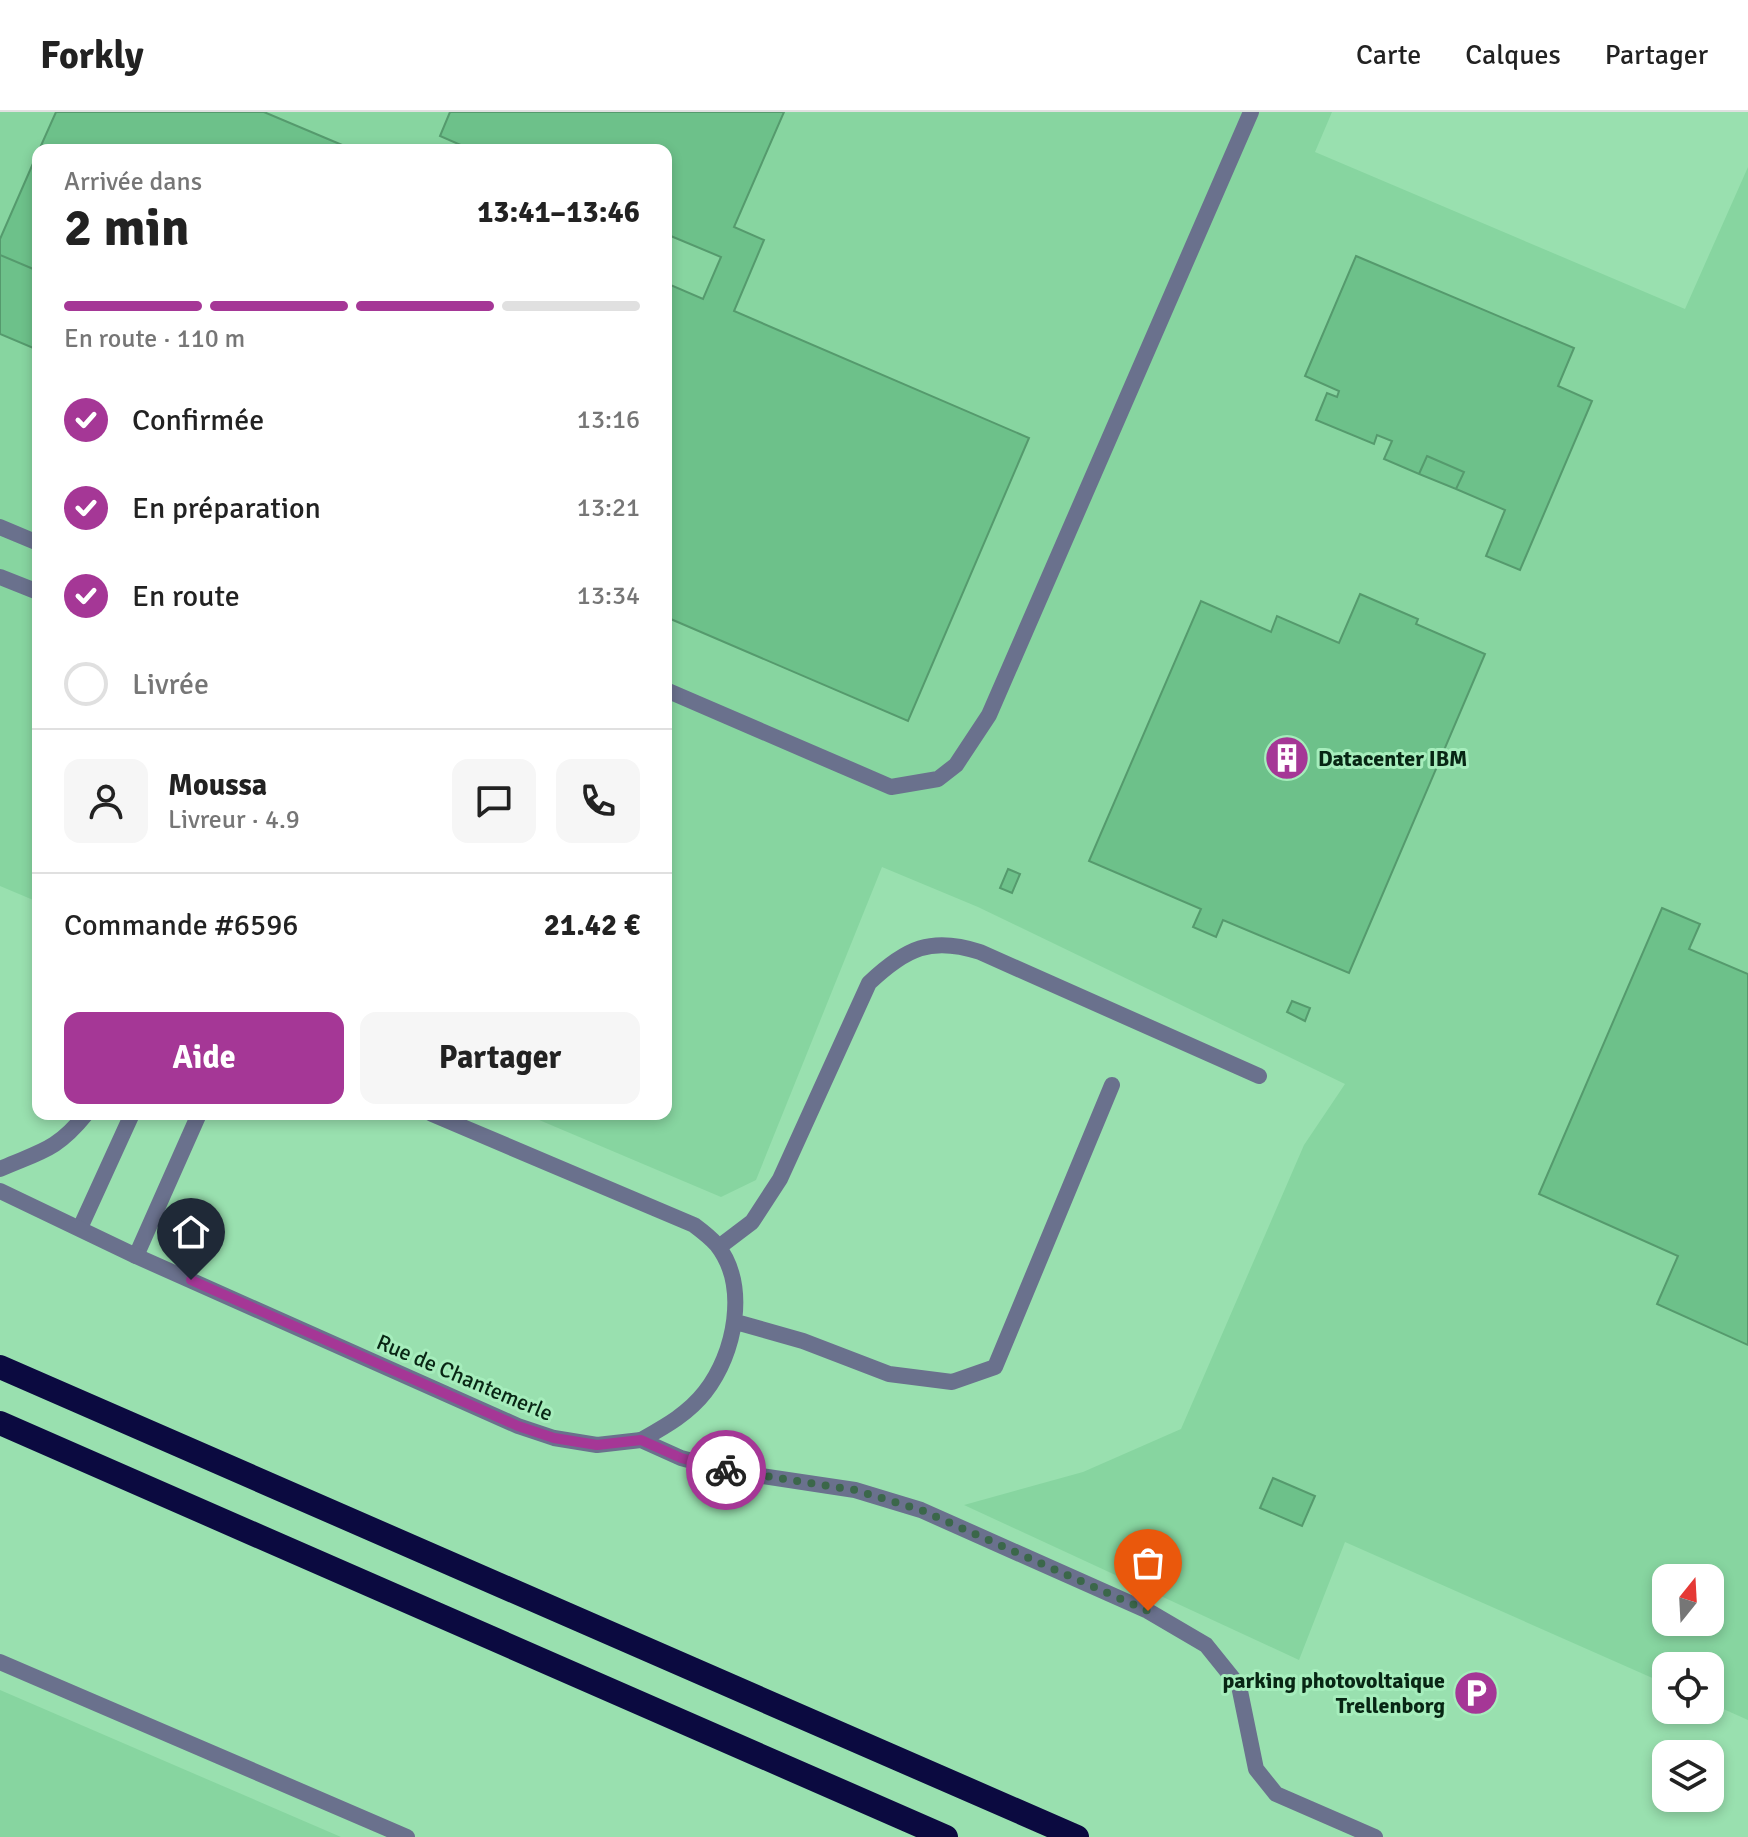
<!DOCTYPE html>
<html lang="fr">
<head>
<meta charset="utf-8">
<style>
  body { margin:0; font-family:Signika,sans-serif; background:#f6f6f6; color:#222; height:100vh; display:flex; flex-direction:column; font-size:30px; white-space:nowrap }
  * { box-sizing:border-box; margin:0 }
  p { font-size:26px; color:#767676 }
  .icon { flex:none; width:44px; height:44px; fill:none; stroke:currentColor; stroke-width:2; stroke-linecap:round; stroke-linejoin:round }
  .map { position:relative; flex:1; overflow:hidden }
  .sheet { position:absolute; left:32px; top:32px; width:640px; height:976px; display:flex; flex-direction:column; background:#fff; border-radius:16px; box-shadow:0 4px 12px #0003 }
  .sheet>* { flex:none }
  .needle { width:52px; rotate:18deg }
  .tools { position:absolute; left:1652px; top:1452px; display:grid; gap:16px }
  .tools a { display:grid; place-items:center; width:72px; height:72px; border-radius:16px; background:#fff; box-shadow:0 4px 12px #0003; font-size:40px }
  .pin { position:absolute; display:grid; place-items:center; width:68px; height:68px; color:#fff; margin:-82px -34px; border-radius:50% 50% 50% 0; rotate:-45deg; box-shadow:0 0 8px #0007 }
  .pin .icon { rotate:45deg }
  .courier { position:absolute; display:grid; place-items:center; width:80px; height:80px; margin:-40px; border:6px solid #a53796; border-radius:50%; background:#fff; color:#222; box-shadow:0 2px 10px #0007 }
  .overview em { font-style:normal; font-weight:700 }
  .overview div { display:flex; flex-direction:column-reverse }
  .overview { display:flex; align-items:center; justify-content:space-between; height:136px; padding:0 32px }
  h1 { font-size:52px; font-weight:700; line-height:60px }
  .bar { display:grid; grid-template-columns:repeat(4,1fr); gap:12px 8px; align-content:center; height:96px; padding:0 32px }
  .bar i { height:10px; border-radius:6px; background:#e0e0e0 }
  .bar .selected { background:#a53796 }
  .bar p { grid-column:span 4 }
  .line { display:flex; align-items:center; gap:20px; padding:0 32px; border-top:2px solid #e0e0e0 }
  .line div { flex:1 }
  .round { display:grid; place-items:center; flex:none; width:84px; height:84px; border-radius:16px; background:#f6f6f6 }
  ol { padding:0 32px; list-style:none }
  li { display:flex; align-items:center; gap:24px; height:88px }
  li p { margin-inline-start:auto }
  li .icon { padding:8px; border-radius:50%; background:#a53796; color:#fff; stroke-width:4 }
  li:last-child { color:#767676 }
  li i { width:44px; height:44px; border:4px solid #e0e0e0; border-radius:50% }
  .cta { display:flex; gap:16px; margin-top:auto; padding:16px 32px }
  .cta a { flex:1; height:92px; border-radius:16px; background:#a53796; color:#fff; font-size:32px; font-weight:700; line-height:92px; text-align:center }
  .cta a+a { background:#f6f6f6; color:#222 }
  header { display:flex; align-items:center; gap:48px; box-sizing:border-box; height:112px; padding:0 40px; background:#fff; border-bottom:2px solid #e0e0e0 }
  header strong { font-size:38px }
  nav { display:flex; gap:44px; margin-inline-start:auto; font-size:28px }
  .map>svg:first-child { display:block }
  .built { fill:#87d5a0; fill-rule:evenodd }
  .building { fill:#6dc18a; stroke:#559a6d; stroke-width:2 }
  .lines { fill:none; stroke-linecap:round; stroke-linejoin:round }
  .service { stroke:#6a718d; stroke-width:16 }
  .minor { stroke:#6a718d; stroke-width:16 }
  .motorway { stroke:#0b0a40; stroke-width:24 }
  .done { stroke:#3b674a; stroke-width:8; stroke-dasharray:0 14.4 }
  .route { stroke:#a53796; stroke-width:10 }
  .labels { text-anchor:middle; stroke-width:6; stroke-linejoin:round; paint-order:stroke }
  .poi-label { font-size:22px; font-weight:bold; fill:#082614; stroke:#a6edbc; text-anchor:start }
  .street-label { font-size:22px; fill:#082614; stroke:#a6edbc }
</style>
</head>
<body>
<header>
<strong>Forkly</strong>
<nav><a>Carte</a><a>Calques</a><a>Partager</a></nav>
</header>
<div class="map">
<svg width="1748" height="1725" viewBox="0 0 1748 1725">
  <rect width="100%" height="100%" fill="#99e0af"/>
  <path class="built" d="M0,0H1332L1315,40L1685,197L1748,55V1608L1710,1591V1554H1666V1572L1345,1430L1299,1548L964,1393L1083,1360L1181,1317L1304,1033L1345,972L978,795L882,755L756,1068L721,1085L525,1002H666V38H38V790L0,774ZM1666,1466H1710V1510H1666Z
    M0,1578L341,1725H0Z"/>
  <path class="building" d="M56,0H264L354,38H39Z
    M450,0H784L734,115L764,128L734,199L1029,326L908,609L666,505V171L703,187L721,145L666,122V38H472L440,24Z
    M38,40V159L0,143V127Z
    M0,143L38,159V238L0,222Z
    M1356,144L1574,236L1558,274L1592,289L1520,458L1486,444L1505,398L1456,377L1464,360L1427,344L1419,362L1384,347L1392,329L1377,323L1374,332L1316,308L1327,281L1337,285L1339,279L1305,264Z
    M1427,344L1464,360L1456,377L1419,362Z
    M1360,482L1418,507L1416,512L1485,542L1349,861L1223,808L1216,825L1193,815L1201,797L1089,749L1201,489L1271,520L1277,504L1339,531Z
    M1008,757L1020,762L1012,781L1000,776Z
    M1662,796L1700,812L1689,837L1748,862V1233L1657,1192L1678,1144L1539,1082Z
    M1292,889L1310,896L1305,909L1287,900Z
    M1273,1366L1315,1384L1302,1414L1260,1396Z"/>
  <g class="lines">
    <path class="service" d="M0,415L38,431
      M0,465L38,480
      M666,578L891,675L938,667L956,653L989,603L1251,0
      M432,1002L694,1113C702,1119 711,1126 717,1133C749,1174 735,1242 705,1280C688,1302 664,1315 641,1328
      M0,1057C41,1039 56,1039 86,1002
      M80,1116L132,1002
      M719,1135L752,1110L780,1067L869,871C906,836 931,824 980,840L1259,964
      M136,1144L199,1002
      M736,1210L803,1229L889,1262L952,1270L995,1255L1112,973
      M0,1550L407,1725"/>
    <path class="minor" d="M0,1079L136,1144L518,1314L554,1326L597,1333L641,1328L681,1346L729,1359L855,1378L921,1398L1148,1499L1206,1533L1239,1574L1256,1657L1276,1682L1375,1725"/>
    <path class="motorway" d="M0,1255L1077,1725
      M0,1311L946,1725"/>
  </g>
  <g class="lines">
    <path class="done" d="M726,1358L855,1378L921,1398L1148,1499"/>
    <path class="route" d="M191,1168L518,1314L554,1326L597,1333L641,1328L681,1346L726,1358"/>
  </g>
  <defs>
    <g id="building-disc" transform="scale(2.3)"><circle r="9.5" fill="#a53796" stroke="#a6edbc"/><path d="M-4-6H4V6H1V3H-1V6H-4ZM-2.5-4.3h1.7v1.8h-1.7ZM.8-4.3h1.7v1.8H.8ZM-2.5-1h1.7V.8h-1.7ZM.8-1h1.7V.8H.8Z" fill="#fff"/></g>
    <g id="parking-disc" transform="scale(2.3)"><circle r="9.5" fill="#a53796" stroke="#a6edbc"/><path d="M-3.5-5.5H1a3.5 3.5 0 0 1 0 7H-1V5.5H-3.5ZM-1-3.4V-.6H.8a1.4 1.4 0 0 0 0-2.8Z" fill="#fff"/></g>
  </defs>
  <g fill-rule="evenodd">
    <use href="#building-disc" x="1287" y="646"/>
    <use href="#parking-disc" x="1476" y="1581"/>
  </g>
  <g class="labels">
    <g class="poi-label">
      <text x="1318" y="654">Datacenter IBM</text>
      <text x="1445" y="1576" text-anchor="end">parking photovoltaique<tspan x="1445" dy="25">Trellenborg</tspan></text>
    </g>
    <g class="street-label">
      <text transform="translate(465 1265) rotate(23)" y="8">Rue de Chantemerle</text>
    </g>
  </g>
</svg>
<div class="tools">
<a><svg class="needle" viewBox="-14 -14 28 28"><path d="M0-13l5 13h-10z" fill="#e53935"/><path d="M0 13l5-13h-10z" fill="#767676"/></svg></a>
<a><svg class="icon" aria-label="locate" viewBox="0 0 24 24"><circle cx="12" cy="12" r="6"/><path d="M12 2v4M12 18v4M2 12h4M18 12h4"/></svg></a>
<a><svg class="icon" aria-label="layers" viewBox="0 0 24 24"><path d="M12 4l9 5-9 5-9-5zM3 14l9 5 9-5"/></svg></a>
</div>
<div class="pin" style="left:1148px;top:1499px;background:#ea580c"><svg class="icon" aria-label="bag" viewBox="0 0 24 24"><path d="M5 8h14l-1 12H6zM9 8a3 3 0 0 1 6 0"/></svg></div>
<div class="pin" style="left:191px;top:1168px;background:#1f2937"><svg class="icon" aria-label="home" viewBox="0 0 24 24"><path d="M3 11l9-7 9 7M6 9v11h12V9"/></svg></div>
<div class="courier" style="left:726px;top:1358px"><svg class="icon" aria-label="bike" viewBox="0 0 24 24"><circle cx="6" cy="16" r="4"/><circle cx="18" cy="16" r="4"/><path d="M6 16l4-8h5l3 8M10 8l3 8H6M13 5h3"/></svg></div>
<section class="sheet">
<div class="overview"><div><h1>2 min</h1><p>Arrivée dans</p></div><em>13:41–13:46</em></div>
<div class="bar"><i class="selected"></i><i class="selected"></i><i class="selected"></i><i></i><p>En route · 110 m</p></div>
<ol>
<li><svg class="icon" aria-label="check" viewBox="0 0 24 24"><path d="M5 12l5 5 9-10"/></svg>Confirmée<p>13:16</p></li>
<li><svg class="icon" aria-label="check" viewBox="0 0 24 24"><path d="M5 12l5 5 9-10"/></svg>En préparation<p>13:21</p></li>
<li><svg class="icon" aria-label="check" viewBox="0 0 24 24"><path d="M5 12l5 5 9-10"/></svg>En route<p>13:34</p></li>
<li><i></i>Livrée</li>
</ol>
<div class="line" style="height:144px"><a class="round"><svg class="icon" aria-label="person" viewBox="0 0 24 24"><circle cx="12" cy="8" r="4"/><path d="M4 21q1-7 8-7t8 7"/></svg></a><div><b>Moussa</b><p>Livreur · 4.9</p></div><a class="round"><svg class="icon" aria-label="chat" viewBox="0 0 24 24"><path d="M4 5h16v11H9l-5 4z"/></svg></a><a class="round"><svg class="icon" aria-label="phone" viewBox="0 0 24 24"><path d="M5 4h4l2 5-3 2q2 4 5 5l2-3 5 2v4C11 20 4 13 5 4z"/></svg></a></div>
<div class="line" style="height:104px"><div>Commande #6596</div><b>21.42 €</b></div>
<div class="cta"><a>Aide</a><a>Partager</a></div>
</section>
</div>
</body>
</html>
